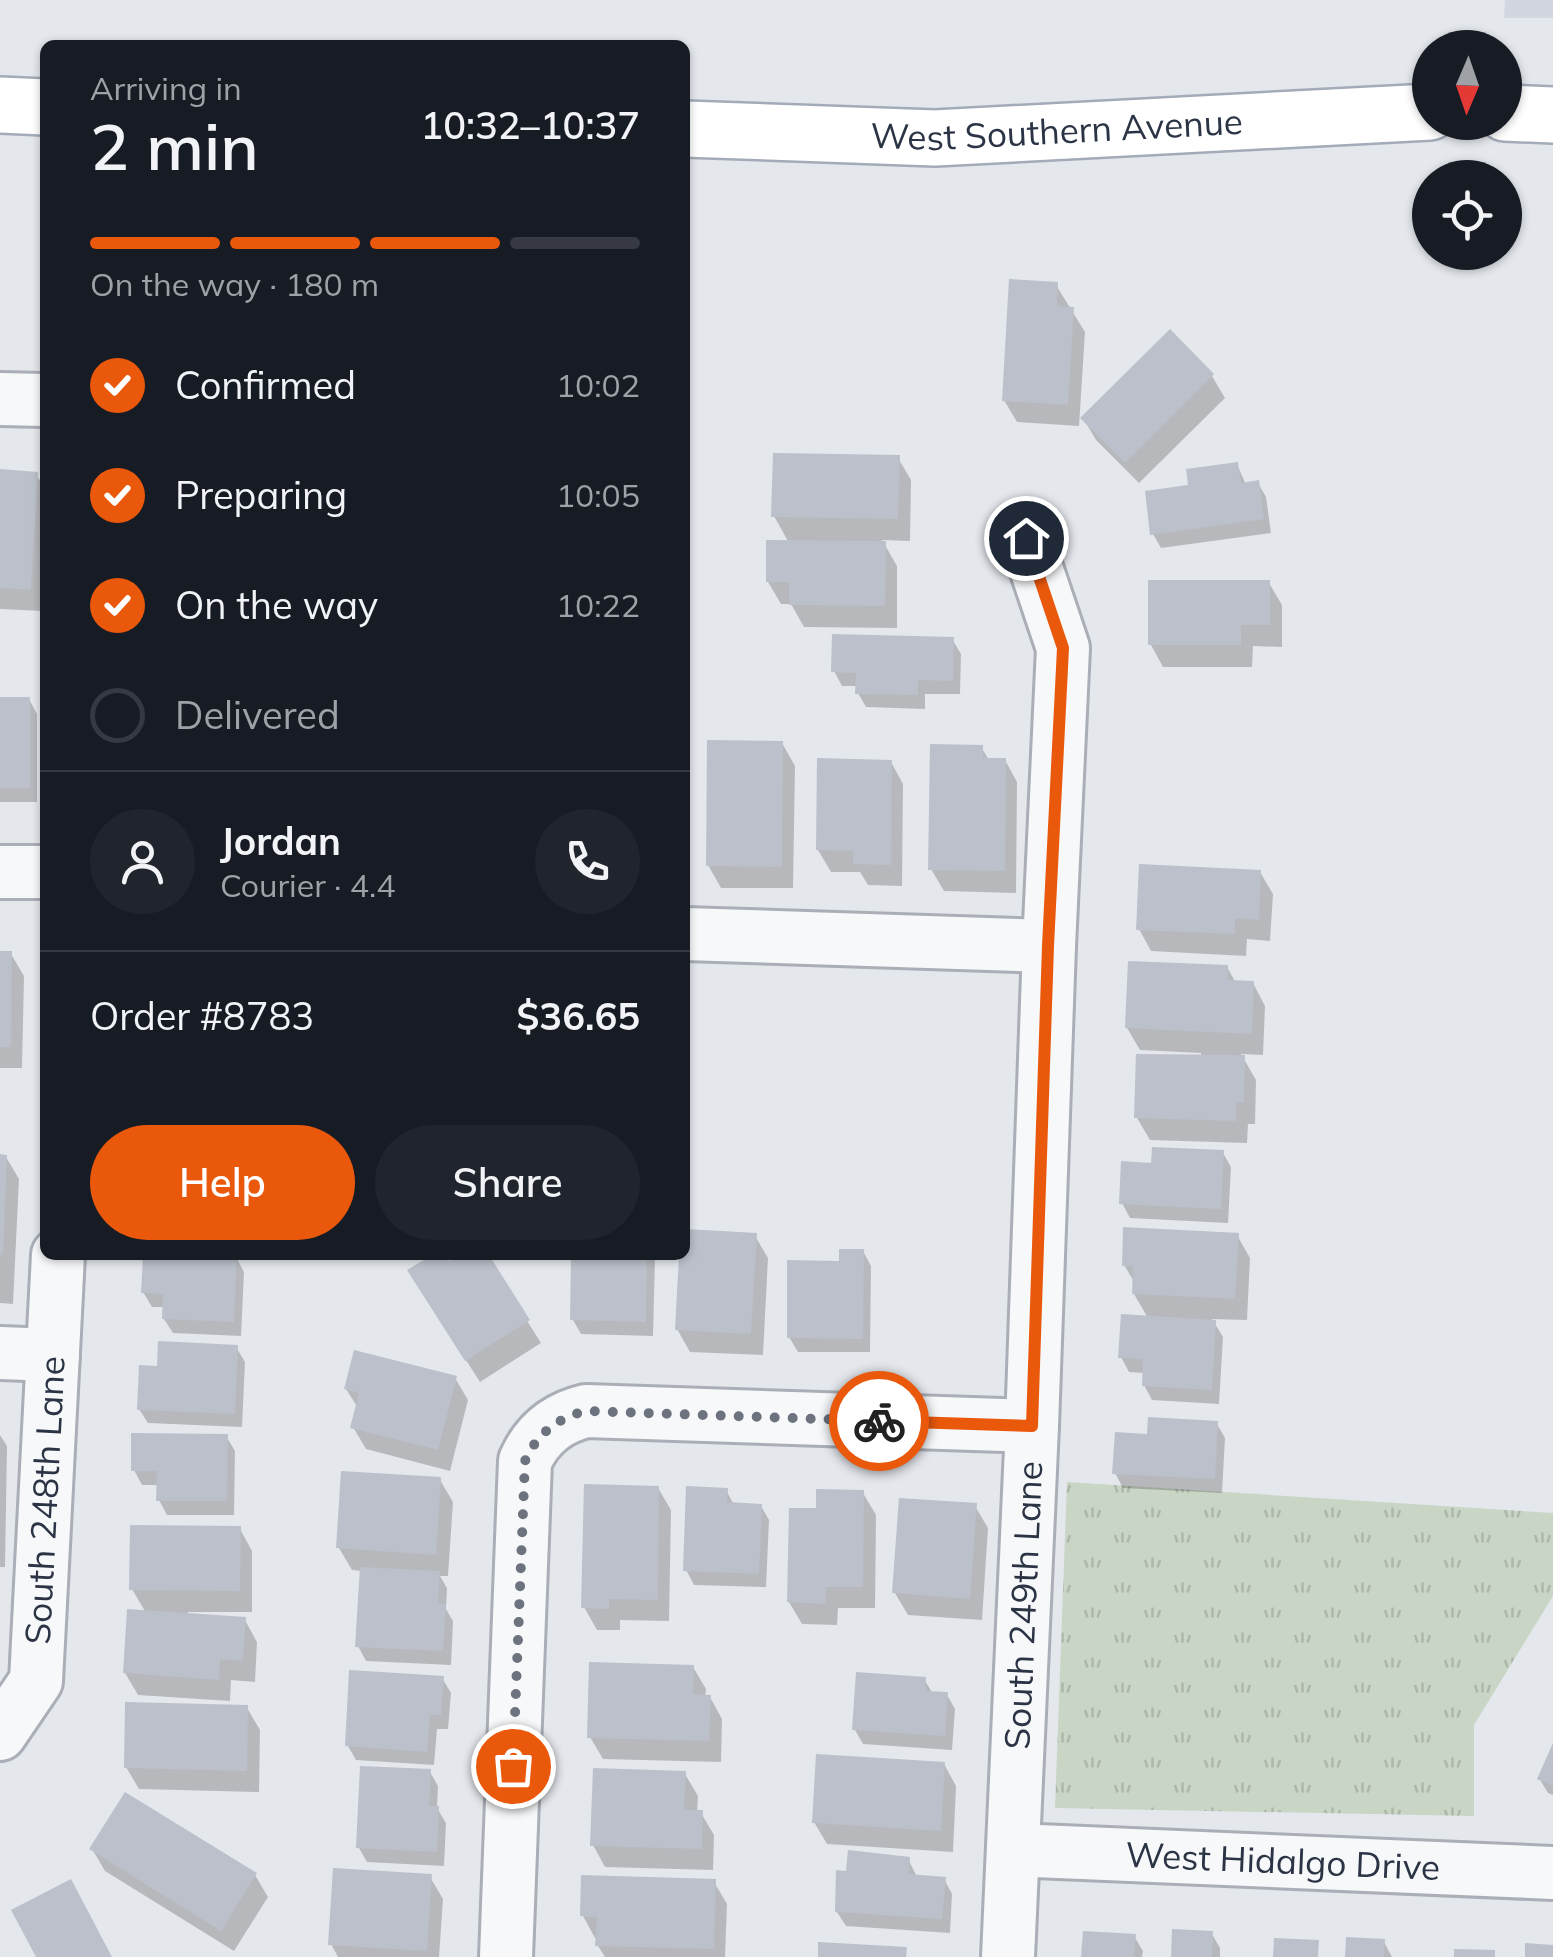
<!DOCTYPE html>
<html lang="en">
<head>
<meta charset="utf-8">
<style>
  body { margin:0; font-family:Mulish,sans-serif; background:#20242c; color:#f1f3f6; height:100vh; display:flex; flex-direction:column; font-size:38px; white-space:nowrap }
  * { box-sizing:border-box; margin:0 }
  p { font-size:32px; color:#9ea1a6 }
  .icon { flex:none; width:55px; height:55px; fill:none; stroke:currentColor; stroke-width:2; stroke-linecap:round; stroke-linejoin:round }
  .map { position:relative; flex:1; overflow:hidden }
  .drawer { position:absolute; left:40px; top:40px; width:650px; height:1220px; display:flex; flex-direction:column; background:#171b24; border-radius:15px; box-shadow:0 2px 8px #0004 }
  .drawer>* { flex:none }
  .needle { width:65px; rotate:182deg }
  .buttons { position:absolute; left:1412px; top:30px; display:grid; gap:20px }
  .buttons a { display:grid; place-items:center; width:110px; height:110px; border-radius:50%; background:#171b24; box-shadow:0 2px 8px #0004; font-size:50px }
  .pin { position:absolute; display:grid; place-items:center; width:85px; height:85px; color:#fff; margin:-42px; border:5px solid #fff; border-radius:50%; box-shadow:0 2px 10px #0007 }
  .courier { position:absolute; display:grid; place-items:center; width:100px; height:100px; margin:-50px; border:8px solid #ea580c; border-radius:50%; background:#fff; color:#222; box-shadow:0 2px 12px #0007 }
  .summary em { font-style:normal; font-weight:600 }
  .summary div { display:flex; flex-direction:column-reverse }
  .summary { display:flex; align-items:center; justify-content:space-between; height:170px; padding:0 50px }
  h1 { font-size:65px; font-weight:600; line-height:75px }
  .bar { display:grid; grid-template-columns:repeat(4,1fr); gap:15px 10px; align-content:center; height:120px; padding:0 50px }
  .bar i { height:12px; border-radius:8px; background:#363941 }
  .bar .on { background:#ea580c }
  .bar p { grid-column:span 4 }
  .line { display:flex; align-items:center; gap:25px; padding:0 50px; border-top:2px solid #363941 }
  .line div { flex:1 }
  .round { display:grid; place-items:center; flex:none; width:105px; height:105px; border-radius:52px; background:#20242c }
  ol { padding:0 50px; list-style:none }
  li { display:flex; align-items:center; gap:30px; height:110px }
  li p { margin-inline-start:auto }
  li .icon { padding:10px; border-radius:50%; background:#ea580c; color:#fff; stroke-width:4 }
  li:last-child { color:#9ea1a6 }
  li i { width:55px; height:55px; border:5px solid #363941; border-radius:50% }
  .action { display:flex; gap:20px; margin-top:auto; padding:20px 50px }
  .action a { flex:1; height:115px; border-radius:60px; background:#ea580c; color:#fff; font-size:40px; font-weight:600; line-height:115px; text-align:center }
  .action a+a { background:#20242c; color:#f1f3f6 }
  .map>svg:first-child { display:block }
  .built { fill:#d2d6de }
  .park { fill:url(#park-tufts) }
  .shadow { fill:#0003 }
  .building { fill:#bbc0ca }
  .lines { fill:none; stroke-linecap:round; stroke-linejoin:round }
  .minor-casing { stroke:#a9aeb7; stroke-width:58 }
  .major-casing { stroke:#a3abb8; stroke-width:60 }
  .minor { stroke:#f7f8fa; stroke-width:52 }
  .major { stroke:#fff; stroke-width:55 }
  .done { stroke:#6c737f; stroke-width:10; stroke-dasharray:0 18 }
  .route { stroke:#ea580c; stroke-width:12 }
  .labels { text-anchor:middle; stroke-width:9; stroke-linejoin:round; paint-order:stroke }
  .street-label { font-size:35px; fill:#2b3445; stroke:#f4f6f9 }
</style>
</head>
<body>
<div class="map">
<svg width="1553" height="1957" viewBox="0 0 1553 1957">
  <defs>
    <pattern id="park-tufts" width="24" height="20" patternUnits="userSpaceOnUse" patternTransform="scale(2.5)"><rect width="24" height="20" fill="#c9d6c5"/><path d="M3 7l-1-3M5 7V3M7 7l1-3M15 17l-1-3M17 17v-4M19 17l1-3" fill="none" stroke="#adb8ab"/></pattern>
  </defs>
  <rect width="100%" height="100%" fill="#e4e7ec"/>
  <path class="built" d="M1505,0H1553V18H1504Z"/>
  <path class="park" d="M1067,1482L1553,1513V1596L1474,1725V1816L1055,1808Z"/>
  <path class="shadow" d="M1056,285L1085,332L1079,426L1017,422L1004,400Z
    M1170,333L1212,376L1225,398L1139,483L1096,440L1083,418Z
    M898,458L911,480L910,541L882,540L897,566V628L804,627L791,604H781L768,582L789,543L774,516Z
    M1237,464L1246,485L1258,483L1266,497L1271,533L1161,548L1153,534L1191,487Z
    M0,472L36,474L45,489L42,611L0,609Z
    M1269,583L1282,605V647L1253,646L1252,667H1163L1151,645Z
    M952,639L961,654L960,694H925V709L866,707L858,693V686H842L834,671Z
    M0,699H29L37,714V802H0Z
    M782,743L795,766L793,888H721L708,865Z
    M981,747L989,760H1005L1017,782L1016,893L944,891L931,869Z
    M891,762L903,784L902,886L868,885L860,872H831L818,850Z
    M1260,872L1273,894L1270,941L1247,939L1246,956L1151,951L1139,929Z
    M0,954H11L24,976L22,1068H0Z
    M1227,967L1236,983H1253L1265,1006L1263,1055L1241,1054L1256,1080L1255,1124H1248L1247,1143L1150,1140L1137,1118L1201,1057V1053L1140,1050L1127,1028Z
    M1223,1153L1231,1167L1228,1223L1130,1218L1122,1203L1153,1166Z
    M0,1157H6L19,1179L13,1304L0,1303Z
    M685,1232L755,1236L768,1258L763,1355L690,1352L677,1329L681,1255H685Z
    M1237,1235L1250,1258L1247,1320L1212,1319L1223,1337L1219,1404L1152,1400L1144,1385L1145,1373L1129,1372L1121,1357L1148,1318L1134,1294L1135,1283L1124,1265Z
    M863,1251L871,1266L870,1352H798L789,1337L841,1264Z
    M145,1255H210L236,1257L244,1272L241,1336L173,1333L164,1319L165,1307H152L143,1292Z
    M436,1255H443L449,1264L463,1255H486L541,1343L480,1382L423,1293Z
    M573,1255H653L655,1258L653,1336L581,1334L573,1320Z
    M236,1347L245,1362L242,1427L148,1423L139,1409L160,1369Z
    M455,1378L468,1400L450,1471L366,1449L353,1427L358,1408L346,1389Z
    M1217,1424L1225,1438L1222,1493L1123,1488L1115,1473Z
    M0,1435L7,1446L5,1567H0Z
    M226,1436L235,1451L234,1515H167L159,1500V1485H142L134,1470Z
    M440,1480L453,1502L448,1576H440L447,1588L446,1609L453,1621L451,1665L366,1661L358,1646L362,1571L352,1570L339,1548Z
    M658,1488L671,1510L669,1621L620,1620V1630H597L584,1607Z
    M726,1490L734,1505L761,1506L769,1520L766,1587L694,1585L686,1570Z
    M863,1493L876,1515L875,1608H838L837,1625L802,1624L789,1602L818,1511Z
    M975,1506L988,1528L982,1620L908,1615L895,1593Z
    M240,1529L252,1551V1612H188V1616L245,1620L257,1642L255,1682L231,1680L230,1701L138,1695L125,1673L146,1613L132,1589Z
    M693,1667L706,1689L705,1697H710L722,1719L721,1762L603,1759L590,1737Z
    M442,1678L451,1693L448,1729H437L434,1765L356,1760L348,1746Z
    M924,1679L933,1694L947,1695L955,1709L952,1750L863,1744L855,1730Z
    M247,1708L260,1730L259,1792L139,1789L126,1767Z
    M1553,1749V1795L1548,1793L1539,1778Z
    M944,1764L956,1786L953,1852L827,1844L814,1822Z
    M430,1772L438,1786L437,1808L446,1823L444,1866L367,1862L359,1848Z
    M685,1774L698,1796L697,1813H701L714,1835L713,1870L605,1867L593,1845Z
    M92,1849L255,1875L268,1897L234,1951L105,1871Z
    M908,1859L917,1877L944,1879L952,1894L950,1933L846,1926L837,1912Z
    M430,1877L443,1899L439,1957H338L331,1944Z
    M714,1882L727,1904L725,1957H605L598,1946V1938H595L583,1916Z
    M1212,1934L1220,1948V1957H1173Z
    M1134,1936L1143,1951L1142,1957H1069H1084Z
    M1384,1942L1392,1957H1347Z"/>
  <path class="building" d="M1009,279L1058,282L1057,306L1074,307L1068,405L1002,401Z
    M1170,329L1214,374L1125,463L1080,418Z
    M773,453L900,455L898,519L771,517Z
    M1238,462L1241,483L1259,480L1264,519L1150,535L1145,491L1188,485L1186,469Z
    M0,469L38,472L31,590L0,588Z
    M766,540L886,541L885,606L789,605V582H766Z
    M1148,580H1270V625H1241V645H1148Z
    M832,634L954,637L953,681L918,680V695L855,694L856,673L831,672Z
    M0,697H30V788H0Z
    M707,740L783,741L782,867L706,866Z
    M930,744L983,745V758H1006L1005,871L928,870Z
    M817,758L892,760L891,865L853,864V851L816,850Z
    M1139,864L1261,870L1259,920L1235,918V934L1136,930Z
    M0,951H12L11,1047H0Z
    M1128,961L1228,965V980L1254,981L1252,1034L1125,1028Z
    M1136,1054L1245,1055L1244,1103L1236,1102V1121L1134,1118Z
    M1152,1147L1224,1150L1221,1209L1119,1204L1121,1161L1151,1163Z
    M0,1154L7,1155L3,1255H0Z
    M1123,1227L1239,1233L1235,1299L1132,1294L1133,1266H1122Z
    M685,1229L757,1233L751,1334L675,1330L679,1255H685Z
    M839,1249H864L863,1339L787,1338V1260L839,1261Z
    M143,1255H237L234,1322L162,1319L163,1294L141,1293Z
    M432,1255H446L450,1261L459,1255H489L530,1320L465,1361L407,1270Z
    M571,1255H647L646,1322L570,1320Z
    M1121,1314L1216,1320L1212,1390L1142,1386L1143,1359L1118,1358Z
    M158,1341L238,1345L235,1414L137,1410L139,1365L157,1366Z
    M354,1350L457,1376L438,1450L350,1428L359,1393L344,1389Z
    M1148,1417L1218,1421L1215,1479L1112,1474L1115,1432L1147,1434Z
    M131,1433L228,1434L227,1501H156L157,1471H131Z
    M341,1471L441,1477L436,1555L336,1548Z
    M584,1484L659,1486L658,1600L609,1599V1609L581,1608Z
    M686,1486L728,1488L727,1502L762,1504L759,1574L683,1571Z
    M816,1489L864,1490L863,1587H826V1604L787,1602L789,1508H816Z
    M899,1498L977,1503L970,1599L892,1593Z
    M130,1525L241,1526L240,1591L129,1590Z
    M360,1567L440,1571L438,1603L446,1604L443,1651L355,1647Z
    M127,1609L246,1617L243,1661L220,1659L219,1680L123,1673Z
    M589,1662L694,1665L693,1694L711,1695L709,1741L587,1738Z
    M349,1670L444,1676L441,1715H430L427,1752L345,1746Z
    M856,1672L926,1677L925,1691L948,1692L945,1736L852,1730Z
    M125,1702L248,1705L247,1771L124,1768Z
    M1553,1743V1786L1537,1779Z
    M816,1754L945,1762L941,1831L812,1823Z
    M360,1766L431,1769L429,1806H439L437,1852L356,1848Z
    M593,1768L686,1771L684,1810H703L702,1849L590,1846Z
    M125,1792L257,1873L221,1931L89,1849Z
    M848,1850L910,1857L909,1874L946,1877L942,1919L835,1912L836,1870L846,1871Z
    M333,1868L432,1874L427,1951L328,1945Z
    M581,1875L716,1879L714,1949L595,1946L597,1917L580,1916Z
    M71,1879L112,1957H36L11,1910Z
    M1172,1929L1213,1931L1212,1957H1171Z
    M1083,1931L1136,1934L1134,1957H1081Z
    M1346,1937L1385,1939L1384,1957H1345Z
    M1274,1938L1319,1940L1318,1957H1273Z
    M818,1942L907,1947L906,1957H818Z
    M1525,1943L1553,1945V1957H1525Z
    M1454,1949L1495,1950V1957H1454Z"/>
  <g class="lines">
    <g class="minor-casing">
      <g id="minor">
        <path d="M0,399L45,400"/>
        <path d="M0,872H45"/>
        <path d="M685,934L1049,946"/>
        <path d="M0,1353L53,1355"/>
        <path id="s1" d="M0,1734L36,1681L58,1255"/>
        <path id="s2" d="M1013,1850L1553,1873"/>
        <path d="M506,1957L525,1461C537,1434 557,1418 586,1411L1032,1426"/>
        <path id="s3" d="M1008,1957L1032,1426L1049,946L1063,648L1026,538"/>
      </g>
    </g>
    <g class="major-casing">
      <g id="major">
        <path d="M0,105L45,107"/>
        <path d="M1505,113L1553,115"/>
        <path id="s4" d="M685,129L935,138L1430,112"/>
      </g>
    </g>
    <use href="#minor" class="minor"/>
    <use href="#major" class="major"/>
  </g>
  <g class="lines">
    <path class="done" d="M513,1766L525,1461C537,1434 557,1418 586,1411L879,1421"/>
    <path class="route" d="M879,1421L1032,1426L1048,946L1063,648L1026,538"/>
  </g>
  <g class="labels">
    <g class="street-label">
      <text dy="12" stroke="none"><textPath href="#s4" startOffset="372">West Southern Avenue</textPath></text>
      <text dy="12" stroke="none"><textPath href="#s1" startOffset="245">South 248th Lane</textPath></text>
      <text dy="12" stroke="none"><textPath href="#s3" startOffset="352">South 249th Lane</textPath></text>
      <text dy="12" stroke="none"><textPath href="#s2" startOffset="270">West Hidalgo Drive</textPath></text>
    </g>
  </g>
</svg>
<div class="buttons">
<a><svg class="needle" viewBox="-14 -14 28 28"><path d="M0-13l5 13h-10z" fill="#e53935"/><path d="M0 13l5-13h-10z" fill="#9ea1a6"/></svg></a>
<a><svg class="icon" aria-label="locate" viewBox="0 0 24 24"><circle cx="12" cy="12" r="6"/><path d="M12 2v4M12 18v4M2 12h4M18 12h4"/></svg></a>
</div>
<div class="pin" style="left:513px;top:1766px;background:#ea580c"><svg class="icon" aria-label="bag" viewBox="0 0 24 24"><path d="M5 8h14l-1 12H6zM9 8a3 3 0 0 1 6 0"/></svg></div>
<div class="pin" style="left:1026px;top:538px;background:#1f2937"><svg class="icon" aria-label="home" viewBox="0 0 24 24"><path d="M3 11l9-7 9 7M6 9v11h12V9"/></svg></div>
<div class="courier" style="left:879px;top:1421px"><svg class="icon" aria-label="bike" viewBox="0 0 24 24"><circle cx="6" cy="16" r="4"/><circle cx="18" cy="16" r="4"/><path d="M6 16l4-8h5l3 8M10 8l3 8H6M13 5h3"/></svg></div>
<section class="drawer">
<div class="summary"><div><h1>2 min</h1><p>Arriving in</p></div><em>10:32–10:37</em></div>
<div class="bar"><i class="on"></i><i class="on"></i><i class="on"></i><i></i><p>On the way · 180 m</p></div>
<ol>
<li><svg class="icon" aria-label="check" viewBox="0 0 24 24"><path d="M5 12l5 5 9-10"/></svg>Confirmed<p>10:02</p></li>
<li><svg class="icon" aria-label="check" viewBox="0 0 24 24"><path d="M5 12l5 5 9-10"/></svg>Preparing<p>10:05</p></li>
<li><svg class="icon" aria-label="check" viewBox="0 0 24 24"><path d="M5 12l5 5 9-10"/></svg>On the way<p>10:22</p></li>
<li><i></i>Delivered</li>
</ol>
<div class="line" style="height:180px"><a class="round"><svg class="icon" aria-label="person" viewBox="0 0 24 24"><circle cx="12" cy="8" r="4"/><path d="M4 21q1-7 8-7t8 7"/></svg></a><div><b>Jordan</b><p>Courier · 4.4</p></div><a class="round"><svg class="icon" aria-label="phone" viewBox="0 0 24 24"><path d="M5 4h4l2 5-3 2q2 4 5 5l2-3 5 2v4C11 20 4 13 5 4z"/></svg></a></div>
<div class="line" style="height:130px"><div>Order #8783</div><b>$36.65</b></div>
<div class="action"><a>Help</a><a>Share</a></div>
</section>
</div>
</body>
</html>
